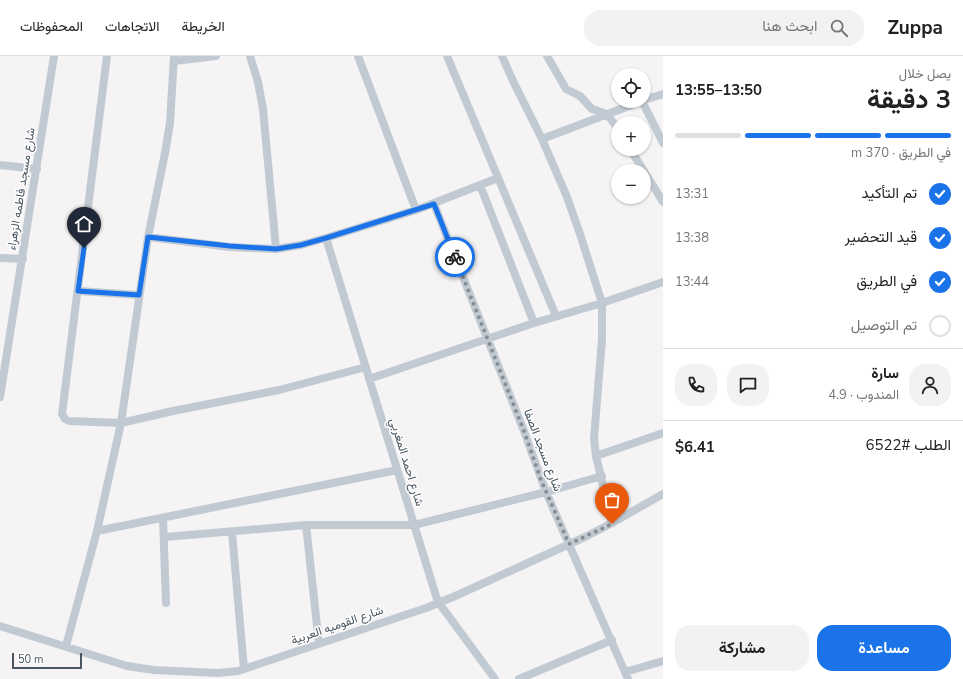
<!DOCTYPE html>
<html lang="ar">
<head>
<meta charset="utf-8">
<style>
  body { margin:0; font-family:"Nunito Sans",Vazirmatn,sans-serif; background:#f2f2f2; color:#222; direction:rtl; height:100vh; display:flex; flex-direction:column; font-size:15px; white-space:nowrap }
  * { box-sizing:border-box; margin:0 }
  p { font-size:13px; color:#767676 }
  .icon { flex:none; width:22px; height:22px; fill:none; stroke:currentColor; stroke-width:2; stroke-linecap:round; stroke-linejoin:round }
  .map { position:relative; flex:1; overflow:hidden; direction:ltr }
  .details { display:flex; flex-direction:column; background:#fff; width:300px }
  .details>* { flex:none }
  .buttons { position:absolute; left:611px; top:12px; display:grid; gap:8px }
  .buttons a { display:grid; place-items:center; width:40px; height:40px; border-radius:50%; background:#fff; box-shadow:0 1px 3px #0004; font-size:20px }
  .scale { position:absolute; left:12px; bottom:10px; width:70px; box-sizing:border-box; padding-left:4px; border:2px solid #4a5661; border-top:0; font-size:11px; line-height:14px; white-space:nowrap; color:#4a5661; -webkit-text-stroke:3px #fff; paint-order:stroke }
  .pin { position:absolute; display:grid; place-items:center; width:34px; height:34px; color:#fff; margin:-41px -17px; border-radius:50% 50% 50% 0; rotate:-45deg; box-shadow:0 0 4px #0007 }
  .pin .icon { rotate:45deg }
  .courier { position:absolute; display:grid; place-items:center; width:40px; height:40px; margin:-20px; border:3px solid #1a73e8; border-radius:50%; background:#fff; color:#222; box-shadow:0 1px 5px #0007 }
  .overview em { font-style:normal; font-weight:700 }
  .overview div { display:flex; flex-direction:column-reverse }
  .overview { display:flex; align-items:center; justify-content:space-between; height:68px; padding:0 12px }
  h1 { font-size:26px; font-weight:700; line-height:30px }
  .bar { display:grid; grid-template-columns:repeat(4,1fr); gap:6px 4px; align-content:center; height:48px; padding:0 12px }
  .bar i { height:5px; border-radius:3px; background:#e0e0e0 }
  .bar .selected { background:#1a73e8 }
  .bar p { grid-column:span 4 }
  .line { display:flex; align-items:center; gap:10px; padding:0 12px; border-top:1px solid #e0e0e0 }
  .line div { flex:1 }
  .round { display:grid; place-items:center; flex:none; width:42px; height:42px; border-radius:16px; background:#f2f2f2 }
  ol { padding:0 12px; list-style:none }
  li { display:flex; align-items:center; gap:12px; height:44px }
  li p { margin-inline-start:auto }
  li .icon { padding:4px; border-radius:50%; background:#1a73e8; color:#fff; stroke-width:4 }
  li:last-child { color:#767676 }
  li i { width:22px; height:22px; border:2px solid #e0e0e0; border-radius:50% }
  .button { display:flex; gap:8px; margin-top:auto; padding:8px 12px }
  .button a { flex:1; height:46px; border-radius:16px; background:#1a73e8; color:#fff; font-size:16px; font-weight:700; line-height:46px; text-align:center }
  .button a+a { background:#f2f2f2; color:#222 }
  header { display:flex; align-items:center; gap:24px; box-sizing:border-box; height:56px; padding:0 20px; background:#fff; border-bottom:1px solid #e0e0e0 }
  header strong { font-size:19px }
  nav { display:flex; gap:22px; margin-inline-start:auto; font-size:14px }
  .search { width:280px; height:36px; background:#f2f2f2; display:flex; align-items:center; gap:10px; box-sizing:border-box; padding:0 14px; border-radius:16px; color:#767676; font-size:15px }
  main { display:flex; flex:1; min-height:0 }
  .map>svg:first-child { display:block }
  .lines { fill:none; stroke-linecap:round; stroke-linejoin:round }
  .minor { stroke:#c1cad2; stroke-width:8 }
  .done { stroke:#868d94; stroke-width:4; stroke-dasharray:0 7.2 }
  .route { stroke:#1a73e8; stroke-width:5 }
  .labels { text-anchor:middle; stroke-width:3; stroke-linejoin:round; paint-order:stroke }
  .street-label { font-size:12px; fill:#4a5661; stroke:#fff }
</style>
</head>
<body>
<header>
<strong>Zuppa</strong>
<div class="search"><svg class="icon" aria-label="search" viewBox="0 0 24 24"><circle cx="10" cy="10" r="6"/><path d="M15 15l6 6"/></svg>ابحث هنا</div>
<nav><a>الخريطة</a><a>الاتجاهات</a><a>المحفوظات</a></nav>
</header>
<main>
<section class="details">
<div class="overview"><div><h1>3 دقيقة</h1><p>يصل خلال</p></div><em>13:50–13:55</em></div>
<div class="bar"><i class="selected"></i><i class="selected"></i><i class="selected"></i><i></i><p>في الطريق · 370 m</p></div>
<ol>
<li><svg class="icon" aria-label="check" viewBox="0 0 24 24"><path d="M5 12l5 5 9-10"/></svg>تم التأكيد<p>13:31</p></li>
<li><svg class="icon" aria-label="check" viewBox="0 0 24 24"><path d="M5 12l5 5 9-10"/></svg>قيد التحضير<p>13:38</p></li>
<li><svg class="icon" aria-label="check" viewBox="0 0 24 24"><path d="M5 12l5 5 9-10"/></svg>في الطريق<p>13:44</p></li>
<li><i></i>تم التوصيل</li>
</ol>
<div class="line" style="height:72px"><a class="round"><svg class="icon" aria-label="person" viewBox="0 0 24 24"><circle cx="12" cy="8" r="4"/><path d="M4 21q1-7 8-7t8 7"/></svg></a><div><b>سارة</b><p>المندوب · 4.9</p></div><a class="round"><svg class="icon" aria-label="chat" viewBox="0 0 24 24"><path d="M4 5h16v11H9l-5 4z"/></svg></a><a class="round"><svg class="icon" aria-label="phone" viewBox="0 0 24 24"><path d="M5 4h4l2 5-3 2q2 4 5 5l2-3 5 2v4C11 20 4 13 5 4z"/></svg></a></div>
<div class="line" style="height:52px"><div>الطلب #6522</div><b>$6.41</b></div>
<div class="button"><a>مساعدة</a><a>مشاركة</a></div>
</section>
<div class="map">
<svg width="663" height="623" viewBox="0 0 663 623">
  <rect width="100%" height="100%" fill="#f5f3f3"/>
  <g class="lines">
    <path class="minor" d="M107,0L62,358L65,363L69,365L121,367L173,355L279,334L366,311
      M250,0L258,26L263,53L276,193
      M358,0L416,154
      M447,0L556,260
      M502,0L513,25L542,83L567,141L580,178L602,247V283L594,382L596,400L612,467
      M547,0L566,33L580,40L592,53L607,58L618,73
      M174,5L216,0
      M644,44L663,38
      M642,45L663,87
      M542,83L642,45
      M630,93L644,115
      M0,109L37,113
      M644,115L663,146
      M480,129L534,267
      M434,148L524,375L546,436L628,623
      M148,181L230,191L276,193L301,189L326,182L416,154L498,122
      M326,182L436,540L439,547L495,623
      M0,202L23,203
      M78,235L139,239
      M369,323L534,267L602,247L663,226
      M0,341L54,0
      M596,400L663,377
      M163,462L166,547
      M306,469L319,588
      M97,475L397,414
      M232,476L244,613
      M165,481L306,469H414L546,436L602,420
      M0,570L127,610L154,614L218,617L238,615L426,552L453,541L585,481L612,467L663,438
      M66,590L97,475L121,367L148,181L165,97L170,67L174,0
      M625,616L663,605
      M519,623L612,584"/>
  </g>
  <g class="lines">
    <path class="done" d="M455,201L524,375L541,424L569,488L612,468"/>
    <path class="route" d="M84,192L78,235L139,239L148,181L230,190L276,193L301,189L326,182L434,148L455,201"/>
  </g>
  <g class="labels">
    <g class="street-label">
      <text transform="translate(21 133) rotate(-81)" y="4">شارع مسجد فاطمه الزهراء</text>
      <text transform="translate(543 394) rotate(69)" y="4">شارع مسجد الصفا</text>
      <text transform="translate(407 406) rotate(73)" y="4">شارع احمد المغربي</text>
      <text transform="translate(337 569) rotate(-19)" y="4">شارع القوميه العربية</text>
    </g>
  </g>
</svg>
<div class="buttons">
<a><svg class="icon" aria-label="locate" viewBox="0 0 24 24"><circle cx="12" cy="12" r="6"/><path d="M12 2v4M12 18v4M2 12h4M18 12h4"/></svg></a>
<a>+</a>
<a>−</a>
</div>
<div class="scale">50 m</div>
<div class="pin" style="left:612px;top:468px;background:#ea580c"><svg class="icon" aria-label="bag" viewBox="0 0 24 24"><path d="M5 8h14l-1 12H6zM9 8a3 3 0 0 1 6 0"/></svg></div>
<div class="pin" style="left:84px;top:192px;background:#1f2937"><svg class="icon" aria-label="home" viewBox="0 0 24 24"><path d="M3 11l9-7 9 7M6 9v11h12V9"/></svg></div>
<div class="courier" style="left:455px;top:201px"><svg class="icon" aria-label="bike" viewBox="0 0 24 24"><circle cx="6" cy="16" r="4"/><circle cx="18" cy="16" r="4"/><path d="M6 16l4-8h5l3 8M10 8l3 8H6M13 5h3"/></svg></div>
</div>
</main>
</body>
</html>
